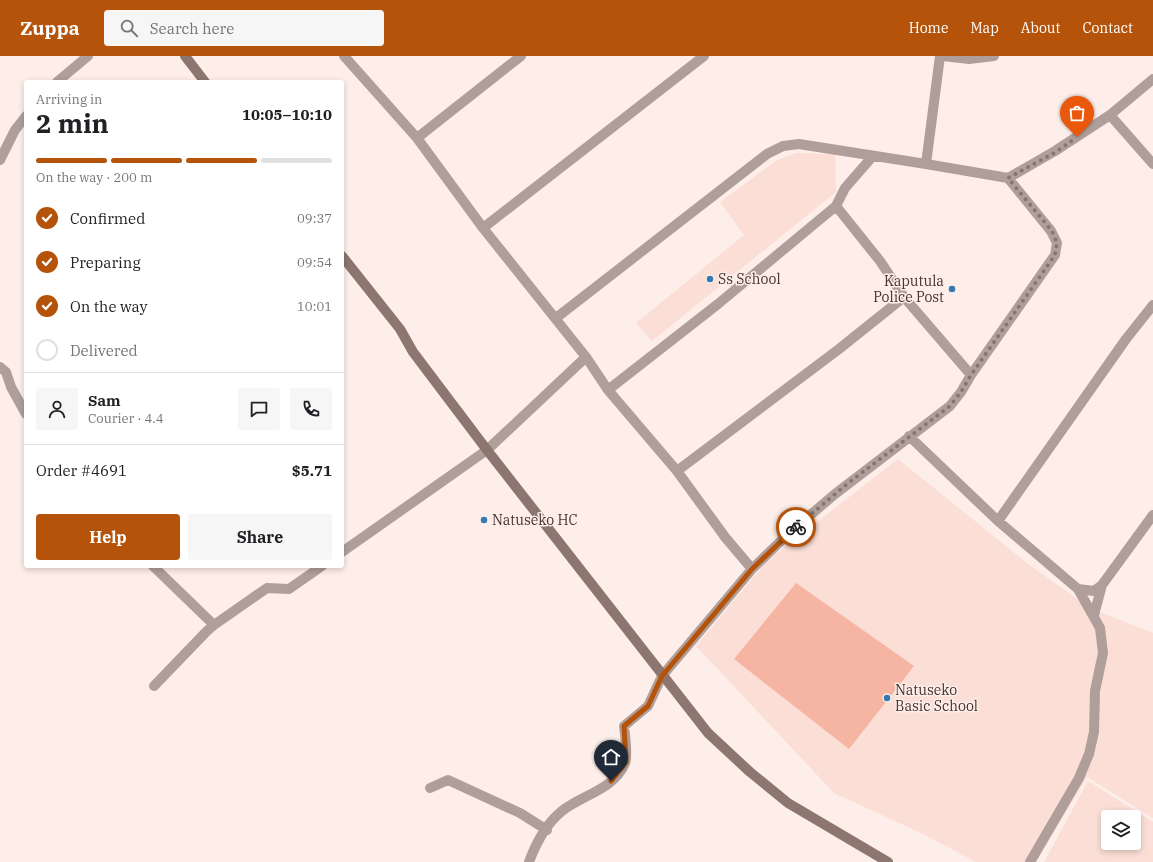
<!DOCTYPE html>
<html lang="en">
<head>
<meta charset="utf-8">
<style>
  body { margin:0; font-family:"IBM Plex Serif",serif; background:#f6f6f6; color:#202124; height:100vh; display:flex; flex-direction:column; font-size:15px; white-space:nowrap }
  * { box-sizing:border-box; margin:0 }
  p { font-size:13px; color:#757577 }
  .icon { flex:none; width:22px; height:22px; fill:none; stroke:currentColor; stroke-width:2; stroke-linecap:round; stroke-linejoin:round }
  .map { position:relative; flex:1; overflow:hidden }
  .drawer { position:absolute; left:24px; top:24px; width:320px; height:488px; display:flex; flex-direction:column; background:#fff; border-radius:4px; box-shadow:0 2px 6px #0003 }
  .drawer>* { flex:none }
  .fabs { position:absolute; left:1101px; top:754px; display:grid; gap:8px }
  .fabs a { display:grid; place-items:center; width:40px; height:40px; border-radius:4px; background:#fff; box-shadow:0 2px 6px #0003; font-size:20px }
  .pin { position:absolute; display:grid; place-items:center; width:34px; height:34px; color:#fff; margin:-41px -17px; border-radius:50% 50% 50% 0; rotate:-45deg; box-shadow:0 0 4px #0007 }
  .pin .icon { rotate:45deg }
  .courier { position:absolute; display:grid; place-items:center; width:40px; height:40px; margin:-20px; border:3px solid #b45309; border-radius:50%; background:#fff; color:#222; box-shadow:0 1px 5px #0007 }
  .head em { font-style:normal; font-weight:800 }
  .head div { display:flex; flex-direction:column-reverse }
  .head { display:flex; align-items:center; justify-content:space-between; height:68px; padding:0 12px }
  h1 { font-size:26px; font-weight:800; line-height:30px }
  .bar { display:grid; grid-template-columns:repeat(4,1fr); gap:6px 4px; align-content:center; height:48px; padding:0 12px }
  .bar i { height:5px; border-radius:3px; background:#e0e0e0 }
  .bar .on { background:#b45309 }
  .bar p { grid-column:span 4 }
  .line { display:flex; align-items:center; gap:10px; padding:0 12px; border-top:1px solid #e0e0e0 }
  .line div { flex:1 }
  .round { display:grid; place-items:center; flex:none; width:42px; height:42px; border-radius:4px; background:#f6f6f6 }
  ol { padding:0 12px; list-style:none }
  li { display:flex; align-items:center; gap:12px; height:44px }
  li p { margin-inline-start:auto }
  li .icon { padding:4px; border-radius:50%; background:#b45309; color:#fff; stroke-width:4 }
  li:last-child { color:#757577 }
  li i { width:22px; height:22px; border:2px solid #e0e0e0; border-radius:50% }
  .action { display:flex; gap:8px; margin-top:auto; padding:8px 12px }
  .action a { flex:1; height:46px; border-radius:4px; background:#b45309; color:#fff; font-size:16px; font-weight:800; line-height:46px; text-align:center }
  .action a+a { background:#f6f6f6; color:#202124 }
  header { display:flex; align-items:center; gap:24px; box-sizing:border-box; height:56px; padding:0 20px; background:#b45309; color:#fff }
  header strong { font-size:19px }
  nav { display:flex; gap:22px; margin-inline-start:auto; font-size:14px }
  .search { width:280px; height:36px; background:#f6f6f6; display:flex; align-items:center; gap:10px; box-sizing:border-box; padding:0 14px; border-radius:4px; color:#757577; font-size:15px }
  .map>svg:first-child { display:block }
  .built { fill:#fbded6; fill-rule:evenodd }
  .garden { fill:#f6b4a3 }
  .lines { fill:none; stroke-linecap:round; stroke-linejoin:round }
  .street { stroke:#af9e9a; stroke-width:10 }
  .secondary { stroke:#8e7670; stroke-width:10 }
  .done { stroke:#867672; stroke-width:4; stroke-dasharray:0 7.2 }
  .route { stroke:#b45309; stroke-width:5 }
  .poi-dot { fill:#3479af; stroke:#feeee9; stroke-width:1.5 }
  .labels { text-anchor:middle; stroke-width:3; stroke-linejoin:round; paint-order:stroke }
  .poi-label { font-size:14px; fill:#463632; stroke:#feeee9; text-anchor:start }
</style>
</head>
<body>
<header>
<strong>Zuppa</strong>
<div class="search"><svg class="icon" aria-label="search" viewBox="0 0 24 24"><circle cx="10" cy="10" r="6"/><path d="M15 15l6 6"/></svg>Search here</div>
<nav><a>Home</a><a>Map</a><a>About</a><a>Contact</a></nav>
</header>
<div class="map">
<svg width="1153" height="806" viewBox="0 0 1153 806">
  <rect width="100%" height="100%" fill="#feeee9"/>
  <path class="built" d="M796,97L835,98L836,136L652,285L636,267L744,179L720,146L777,104Z
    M898,403L1027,507L1084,548L1100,556L1153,577V762L1087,721L1036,806H976L925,779L834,737L696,590L768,504Z
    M1088,725L1153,766V806H1044ZM1108,761H1134V787H1108Z"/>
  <path class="garden" d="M796,527L914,610L849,693L734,603Z"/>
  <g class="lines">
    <path class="street" d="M344,0L417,82L483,172L586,301L608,334L677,415L725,481L752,513
      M943,0L969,3L994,0
      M57,26L88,0
      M1110,59L1153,108
      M417,82L521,0
      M0,104L15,74L26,60
      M926,108L940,0
      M836,150L880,205L904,241L971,319
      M483,172L704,0
      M556,262L767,98L783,90L799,88L926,108L1008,122L1055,95L1110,59L1153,23
      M0,311L6,316L11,331L26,358
      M608,334L718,248L836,150L845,132L872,101
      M909,380L998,465L1078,533L1100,572L1103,597L1095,635L1094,676L1089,698L1079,722L1030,806
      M677,415L839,293L904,241
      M998,465L1126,283L1153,249
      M342,496L487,394L586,301
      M153,510L214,569
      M1078,533L1094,535L1102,529L1153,459
      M1094,559L1102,529
      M154,630L207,575L214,569L267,532L289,533L322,510
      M430,732L448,724L520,757L547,774
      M529,806C536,787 547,767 562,755C582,739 615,733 625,707C628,699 625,679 624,670L648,650L662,620L752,513L788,478L835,438L950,350L961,336L971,319L1055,199L1057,187L1051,175L1008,122"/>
    <path class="secondary" d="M185,0L205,26
      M342,200L400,273L413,296L487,394L708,677L750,716L788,747L888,806"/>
  </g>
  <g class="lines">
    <path class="done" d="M796,471L847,428L950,350L961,336L971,319L1055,199L1057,187L1052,175L1008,122L1056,96L1077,81"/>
    <path class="route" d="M611,725L626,706L624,670L648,650L662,620L752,513L796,471"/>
  </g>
  <g class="poi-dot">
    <circle cx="710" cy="223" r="4"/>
    <circle cx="952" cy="233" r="4"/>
    <circle cx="484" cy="464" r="4"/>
    <circle cx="887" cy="642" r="4"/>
  </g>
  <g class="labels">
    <g class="poi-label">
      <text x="718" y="228">Ss School</text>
      <text x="944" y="230" text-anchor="end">Kaputula<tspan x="944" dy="16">Police Post</tspan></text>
      <text x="492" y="469">Natuseko HC</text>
      <text x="895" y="639">Natuseko<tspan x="895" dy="16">Basic School</tspan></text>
    </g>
  </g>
</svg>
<div class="fabs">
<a><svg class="icon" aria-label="layers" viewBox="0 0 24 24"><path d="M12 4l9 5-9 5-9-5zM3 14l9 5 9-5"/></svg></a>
</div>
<div class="pin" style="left:1077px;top:81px;background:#ea580c"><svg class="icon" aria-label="bag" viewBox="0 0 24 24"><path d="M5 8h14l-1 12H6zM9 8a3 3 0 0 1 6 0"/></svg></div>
<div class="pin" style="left:611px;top:725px;background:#1f2937"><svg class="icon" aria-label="home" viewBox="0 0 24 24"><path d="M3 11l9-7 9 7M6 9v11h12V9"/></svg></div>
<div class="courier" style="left:796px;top:471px"><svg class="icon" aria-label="bike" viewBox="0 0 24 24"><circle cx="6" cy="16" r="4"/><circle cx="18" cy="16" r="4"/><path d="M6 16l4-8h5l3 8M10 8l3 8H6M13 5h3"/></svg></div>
<section class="drawer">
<div class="head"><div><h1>2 min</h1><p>Arriving in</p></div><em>10:05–10:10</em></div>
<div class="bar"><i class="on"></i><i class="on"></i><i class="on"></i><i></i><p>On the way · 200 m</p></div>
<ol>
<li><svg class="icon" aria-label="check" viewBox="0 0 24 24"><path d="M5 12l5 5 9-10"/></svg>Confirmed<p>09:37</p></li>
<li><svg class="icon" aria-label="check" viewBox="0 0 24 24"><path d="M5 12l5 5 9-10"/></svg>Preparing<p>09:54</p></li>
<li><svg class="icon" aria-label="check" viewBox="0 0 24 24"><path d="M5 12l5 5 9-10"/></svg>On the way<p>10:01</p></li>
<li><i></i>Delivered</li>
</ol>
<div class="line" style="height:72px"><a class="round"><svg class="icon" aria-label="person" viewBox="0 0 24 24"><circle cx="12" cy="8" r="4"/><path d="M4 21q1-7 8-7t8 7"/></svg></a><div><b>Sam</b><p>Courier · 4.4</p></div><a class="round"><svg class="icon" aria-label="chat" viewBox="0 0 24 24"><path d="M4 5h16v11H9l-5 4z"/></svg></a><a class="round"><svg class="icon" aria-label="phone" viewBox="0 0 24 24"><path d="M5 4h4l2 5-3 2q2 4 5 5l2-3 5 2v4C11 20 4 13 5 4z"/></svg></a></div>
<div class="line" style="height:52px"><div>Order #4691</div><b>$5.71</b></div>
<div class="action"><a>Help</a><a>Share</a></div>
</section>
</div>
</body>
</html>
